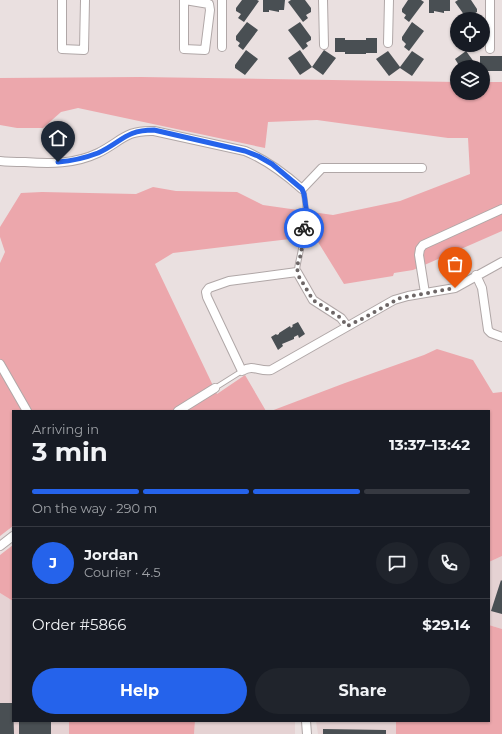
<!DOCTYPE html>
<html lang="en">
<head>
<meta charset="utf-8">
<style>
  body { margin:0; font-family:Montserrat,sans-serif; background:#20242c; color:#f1f3f6; height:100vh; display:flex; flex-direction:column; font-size:15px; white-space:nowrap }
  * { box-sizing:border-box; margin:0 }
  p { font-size:13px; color:#9ea1a6 }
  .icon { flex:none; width:22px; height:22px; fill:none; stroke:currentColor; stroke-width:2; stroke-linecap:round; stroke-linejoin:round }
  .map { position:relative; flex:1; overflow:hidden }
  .details { position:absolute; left:12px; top:410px; width:478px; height:312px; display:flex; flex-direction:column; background:#171b24; border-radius:0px; box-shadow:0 1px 3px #0004 }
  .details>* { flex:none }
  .fabs { position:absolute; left:450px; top:12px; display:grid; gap:8px }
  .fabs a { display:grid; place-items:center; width:40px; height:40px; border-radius:50%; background:#171b24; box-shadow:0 1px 3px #0004; font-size:20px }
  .pin { position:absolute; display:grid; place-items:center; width:34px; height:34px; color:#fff; margin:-41px -17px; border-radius:50% 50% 50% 0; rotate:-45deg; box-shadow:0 0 4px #0007 }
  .pin .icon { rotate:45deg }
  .courier { position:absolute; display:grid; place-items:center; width:40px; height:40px; margin:-20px; border:3px solid #2563eb; border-radius:50%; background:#fff; color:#222; box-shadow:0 1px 5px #0007 }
  .overview em { font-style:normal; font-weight:700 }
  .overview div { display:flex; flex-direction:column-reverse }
  .overview { display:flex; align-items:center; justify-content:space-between; height:68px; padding:0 20px }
  h1 { font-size:26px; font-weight:700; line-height:30px }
  .bar { display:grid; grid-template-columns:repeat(4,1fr); gap:6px 4px; align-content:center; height:48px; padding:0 20px }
  .bar i { height:5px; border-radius:3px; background:#363941 }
  .bar .active { background:#2563eb }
  .bar p { grid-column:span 4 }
  .line { display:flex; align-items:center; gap:10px; padding:0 20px; border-top:1px solid #363941 }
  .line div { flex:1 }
  .round { display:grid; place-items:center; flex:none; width:42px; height:42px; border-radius:21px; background:#20242c }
  .primary-button { display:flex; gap:8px; margin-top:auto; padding:8px 20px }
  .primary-button a { flex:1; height:46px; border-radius:24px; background:#2563eb; color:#fff; font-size:16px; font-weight:700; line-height:46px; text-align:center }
  .primary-button a+a { background:#20242c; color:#f1f3f6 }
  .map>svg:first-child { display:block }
  .built { fill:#e5d2d3 }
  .green { fill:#eca7ac }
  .building { fill:#494f53 }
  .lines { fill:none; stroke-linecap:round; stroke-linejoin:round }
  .lane-casing { stroke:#b0a7a7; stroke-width:6 }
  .street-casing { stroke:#b0a7a7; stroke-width:10 }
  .lane { stroke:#fff; stroke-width:4 }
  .street { stroke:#fff; stroke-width:8 }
  .done { stroke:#6d6666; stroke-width:4; stroke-dasharray:0 7.2 }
  .route { stroke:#2563eb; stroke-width:5 }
</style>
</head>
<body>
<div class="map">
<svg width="502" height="734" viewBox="0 0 502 734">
  <rect width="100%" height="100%" fill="#eae0e0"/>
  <path class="built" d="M502,556V629L489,625V562Z
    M0,593L13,601V721H69V734H0Z
    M195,721H295V734H194Z
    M316,721H396V734H318Z"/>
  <path class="green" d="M141,77L457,82V93H483V82H502V231L413,270L394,273L393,276L344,284L318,242L290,239L173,253L155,264L217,394L245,375L266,411H13V526L0,536V263L5,252L0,237V227L21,193L42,192L136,194L153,187L176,191L237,192L263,205L333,215L400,201L470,174L468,138H448L317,120L268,122L265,148L78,108L61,112L43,128H17L0,125V78Z
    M437,349L473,360L493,393L502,392V556L489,562V411H271L345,383L424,355Z
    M13,545V601L0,593V555Z
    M489,625L502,629V734H396V721H489Z
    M69,721H195L194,734H69Z"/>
  <path class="building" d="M242,0H257L259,1L244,22L238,18L241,14L236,11V8Z
    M263,0H285L284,10H279V12L269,10V12H263Z
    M291,0H305L311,8V12L306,15L308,18L303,22L288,2Z
    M408,0H421L424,2L409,22L404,18L406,15L402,12V9Z
    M429,0H450V11H444V13L434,11V13H429Z
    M458,0H471L477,9V12L472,15L475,18L467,19L455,2Z
    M247,22L258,30L243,50L238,46L240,43L236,40V36Z
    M300,22L311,37V40L306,43L308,46L303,50L288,30Z
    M412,22L424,31L409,51L404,47L406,44L402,40V37Z
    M335,38H345V40H366V38H377V53H366V54H345V52H335Z
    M246,50L258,59L245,75L235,68V65Z
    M300,50L312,67L300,75L288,58Z
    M324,50L336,58L323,75L312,67Z
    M388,51L400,67L412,51L424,59L412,76L400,68L389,76L376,59Z
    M466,51L477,66V67H460L455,59Z
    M480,56H502V71H483V67H480Z
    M298,322L305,334L299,338L298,335L294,337V339L282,344L283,346L278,350L271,337L276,334L277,335L279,334V333L290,326L291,328L293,326L292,325Z
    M501,580L502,581V614L491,611Z
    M0,703H13L14,734H0Z
    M19,721H51V734H19Z
    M323,729L386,730V734H323Z"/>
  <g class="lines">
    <g class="lane-casing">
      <path id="lane" d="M297,272C297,265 299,260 300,254C304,238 309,203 302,189
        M215,388L242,371"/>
    </g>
    <g class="street-casing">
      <path id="street" d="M62,0V49L84,50L85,0
        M184,0V49L205,50L210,10L209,4L185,0
        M323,0L324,45
        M490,0V49
        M388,43L389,0
        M222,47V0
        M0,161C8,162 17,162 25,162C50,164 75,164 98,153C122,141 125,130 154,131L245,151C267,160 284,173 302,189L322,168H422
        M476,275L482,288L488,330L491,333L502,337
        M425,293L419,255L420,249L423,245L502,209
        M347,326L341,318L313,300L297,272L229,281L209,288L206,292L207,297L242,371C254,364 259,372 271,370L394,300L408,296L455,288L502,262
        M0,364L27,411
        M178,411L215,388
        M0,546L13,536
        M306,721L307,734"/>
    </g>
    <use href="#lane" class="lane"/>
    <use href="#street" class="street"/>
  </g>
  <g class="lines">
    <path class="done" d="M304,228L301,254L297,266L298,275L313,300L341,318L347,326L360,320L400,298L455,288"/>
    <path class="route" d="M58,162C71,161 85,158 98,153C122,142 125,130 154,130L245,151L258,156L272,164L302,189L304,194L306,208L304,228"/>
  </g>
</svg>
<div class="fabs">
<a><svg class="icon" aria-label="locate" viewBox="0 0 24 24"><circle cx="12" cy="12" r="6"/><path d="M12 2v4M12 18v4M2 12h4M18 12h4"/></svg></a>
<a><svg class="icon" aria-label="layers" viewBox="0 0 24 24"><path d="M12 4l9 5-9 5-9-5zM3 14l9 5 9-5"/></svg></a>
</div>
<div class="pin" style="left:455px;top:288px;background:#ea580c"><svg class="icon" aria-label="bag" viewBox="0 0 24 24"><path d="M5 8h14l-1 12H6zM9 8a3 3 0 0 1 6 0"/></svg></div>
<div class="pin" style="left:58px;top:162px;background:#1f2937"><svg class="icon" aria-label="home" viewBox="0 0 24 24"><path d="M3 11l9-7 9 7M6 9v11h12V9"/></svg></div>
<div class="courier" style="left:304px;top:228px"><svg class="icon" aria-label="bike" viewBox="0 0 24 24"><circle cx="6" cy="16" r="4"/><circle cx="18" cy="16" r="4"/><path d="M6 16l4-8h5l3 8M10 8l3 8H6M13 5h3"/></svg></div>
<section class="details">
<div class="overview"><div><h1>3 min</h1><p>Arriving in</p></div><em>13:37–13:42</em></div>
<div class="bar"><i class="active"></i><i class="active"></i><i class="active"></i><i></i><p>On the way · 290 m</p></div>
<div class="line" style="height:72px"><b class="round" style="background:#2563eb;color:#fff">J</b><div><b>Jordan</b><p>Courier · 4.5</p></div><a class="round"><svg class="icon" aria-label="chat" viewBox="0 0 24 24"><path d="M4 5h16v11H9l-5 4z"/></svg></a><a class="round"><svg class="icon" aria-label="phone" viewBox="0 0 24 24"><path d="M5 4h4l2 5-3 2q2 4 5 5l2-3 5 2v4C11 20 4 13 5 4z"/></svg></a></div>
<div class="line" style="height:52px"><div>Order #5866</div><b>$29.14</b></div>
<div class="primary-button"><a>Help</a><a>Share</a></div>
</section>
</div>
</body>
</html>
